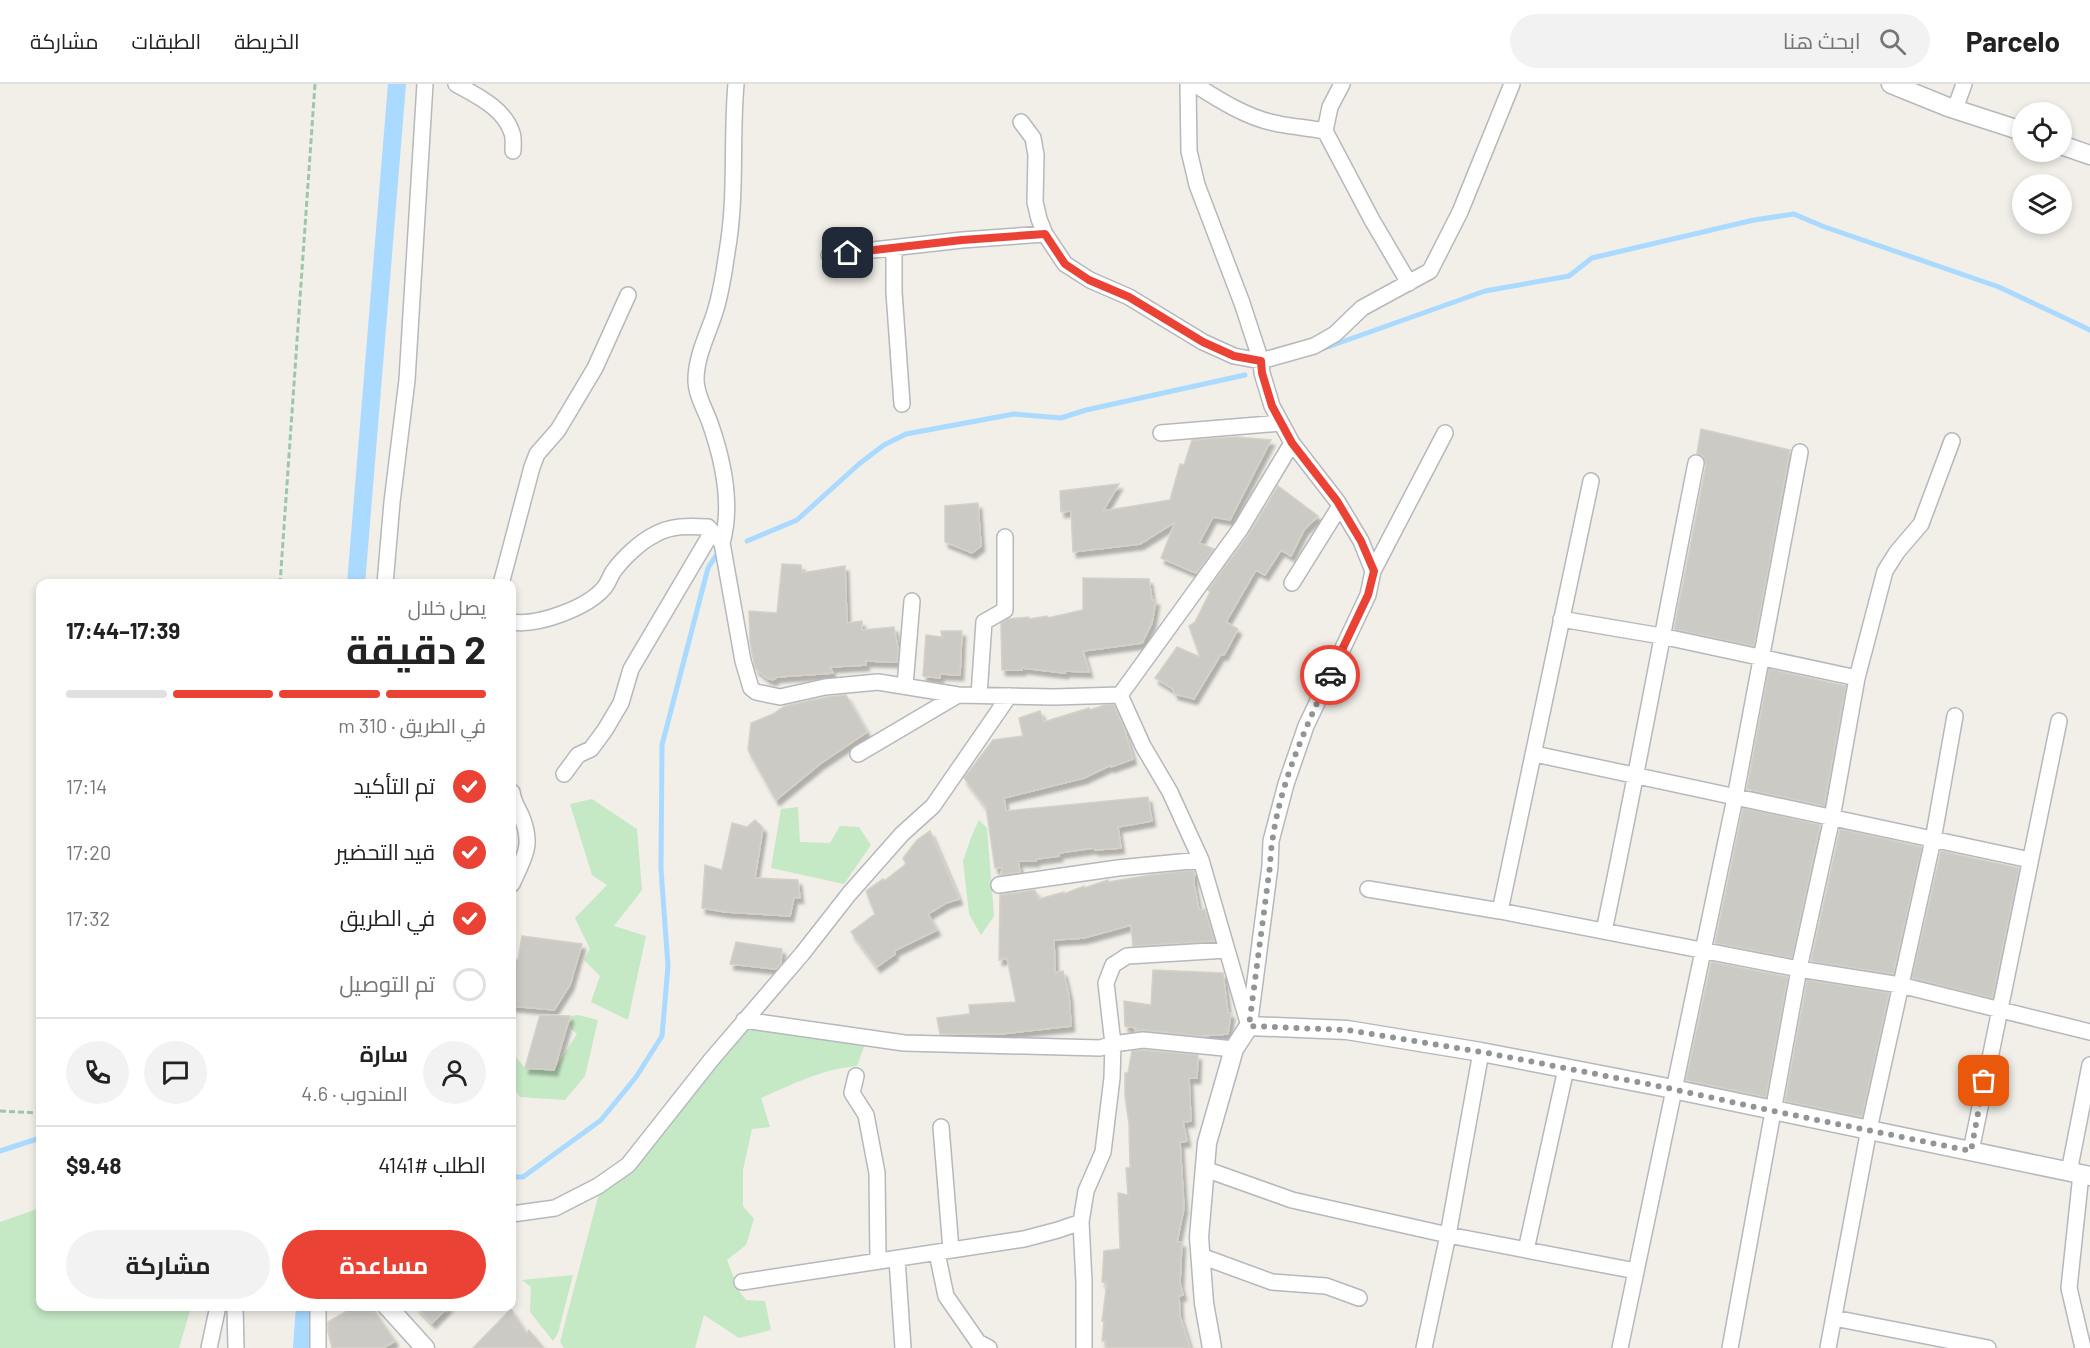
<!DOCTYPE html>
<html lang="ar">
<head>
<meta charset="utf-8">
<style>
  body { margin:0; font-family:Barlow,Cairo,sans-serif; background:#f2f2f2; color:#222; direction:rtl; height:100vh; display:flex; flex-direction:column; font-size:22px; white-space:nowrap }
  * { box-sizing:border-box; margin:0 }
  p { font-size:20px; color:#767676 }
  .icon { flex:none; width:33px; height:33px; fill:none; stroke:currentColor; stroke-width:2; stroke-linecap:round; stroke-linejoin:round }
  .map { position:relative; flex:1; overflow:hidden; direction:ltr }
  .panel { position:absolute; left:36px; top:495px; width:480px; height:732px; display:flex; flex-direction:column; background:#fff; border-radius:12px; box-shadow:0 3px 9px #0003; direction:rtl }
  .panel>* { flex:none }
  .buttons { position:absolute; left:2012px; top:18px; display:grid; gap:12px }
  .buttons a { display:grid; place-items:center; width:60px; height:60px; border-radius:50%; background:#fff; box-shadow:0 3px 9px #0003; font-size:30px }
  .pin { position:absolute; display:grid; place-items:center; width:51px; height:51px; color:#fff; margin:-26px; border-radius:12px; box-shadow:0 3px 9px #0006 }
  .courier { position:absolute; display:grid; place-items:center; width:60px; height:60px; margin:-30px; border:4px solid #ea4335; border-radius:50%; background:#fff; color:#222; box-shadow:0 2px 8px #0007 }
  .headline em { font-style:normal; font-weight:700 }
  .headline div { display:flex; flex-direction:column-reverse }
  .headline { display:flex; align-items:center; justify-content:space-between; height:102px; padding:0 30px }
  h1 { font-size:39px; font-weight:700; line-height:45px }
  .bar { display:grid; grid-template-columns:repeat(4,1fr); gap:9px 6px; align-content:center; height:72px; padding:0 30px }
  .bar i { height:8px; border-radius:4px; background:#e0e0e0 }
  .bar .active { background:#ea4335 }
  .bar p { grid-column:span 4 }
  .line { display:flex; align-items:center; gap:15px; padding:0 30px; border-top:2px solid #e0e0e0 }
  .line div { flex:1 }
  .round { display:grid; place-items:center; flex:none; width:63px; height:63px; border-radius:32px; background:#f2f2f2 }
  ol { padding:0 30px; list-style:none }
  li { display:flex; align-items:center; gap:18px; height:66px }
  li p { margin-inline-start:auto }
  li .icon { padding:6px; border-radius:50%; background:#ea4335; color:#fff; stroke-width:4 }
  li:last-child { color:#767676 }
  li i { width:33px; height:33px; border:3px solid #e0e0e0; border-radius:50% }
  .button { display:flex; gap:12px; margin-top:auto; padding:12px 30px }
  .button a { flex:1; height:69px; border-radius:36px; background:#ea4335; color:#fff; font-size:24px; font-weight:700; line-height:69px; text-align:center }
  .button a+a { background:#f2f2f2; color:#222 }
  header { display:flex; align-items:center; gap:36px; box-sizing:border-box; height:84px; padding:0 30px; background:#fff; border-bottom:2px solid #e0e0e0 }
  header strong { font-size:28px }
  nav { display:flex; gap:33px; margin-inline-start:auto; font-size:21px }
  .search { width:420px; height:54px; background:#f2f2f2; display:flex; align-items:center; gap:15px; box-sizing:border-box; padding:0 21px; border-radius:33px; color:#767676; font-size:22px }
  .map>svg:first-child { display:block }
  .green { fill:#c5e8c5 }
  .lines { fill:none; stroke-linecap:round; stroke-linejoin:round }
  .stream { stroke:#aadaff; stroke-width:5 }
  .canal { stroke:#aadaff; stroke-width:18 }
  .building { fill:#cccac5; stroke:#d6d1c6; stroke-width:1.5; filter:url(#shadow) }
  .minor-casing { stroke:#b5b8bc; stroke-width:18 }
  .tertiary-casing { stroke:#b5b8bc; stroke-width:21 }
  .path { stroke:#9cc7a9; stroke-width:3; stroke-dasharray:6 3; stroke-linecap:butt }
  .minor { stroke:#fff; stroke-width:15 }
  .tertiary { stroke:#fff; stroke-width:18 }
  .done { stroke:#929495; stroke-width:6; stroke-dasharray:0 10.8 }
  .route { stroke:#ea4335; stroke-width:8 }
</style>
</head>
<body>
<header>
<strong>Parcelo</strong>
<div class="search"><svg class="icon" aria-label="search" viewBox="0 0 24 24"><circle cx="10" cy="10" r="6"/><path d="M15 15l6 6"/></svg>ابحث هنا</div>
<nav><a>الخريطة</a><a>الطبقات</a><a>مشاركة</a></nav>
</header>
<div class="map">
<svg width="2090" height="1264" viewBox="0 0 2090 1264">
  <defs>
    <filter id="shadow"><feDropShadow dx="3.5" dy="5.5" stdDeviation="1.5" flood-color="#0004"/></filter>
  </defs>
  <rect width="100%" height="100%" fill="#f1efe8"/>
  <path class="green" d="M592,715L637,745L642,806L614,842L646,852L628,936L591,918L600,892L584,876L590,865L575,834L607,801L592,791L570,720Z
    M798,723L800,758L830,759L840,742L859,743L871,761L844,800L771,784L781,725Z
    M979,736L987,744L994,832L981,851L969,830L963,777L972,751Z
    M578,931L598,936L585,992L565,1016L520,1013L512,1002V968L525,984L554,986L577,950L571,945L570,932Z
    M741,940L865,960L857,982C822,985 793,1000 761,1014L770,1043L752,1045L743,1086V1122L754,1135L746,1161L727,1176L739,1207L746,1216L765,1217L771,1246L739,1254L704,1231L695,1264H564L560,1258L598,1113L612,1092Z
    M40,1124V1222L191,1223L179,1264H0V1138Z
    M573,1191L558,1249L553,1257L530,1228L531,1203L522,1196Z"/>
  <g class="lines">
    <path class="stream" d="M1322,265L1485,207L1569,192L1592,174L1754,136L1794,130L1822,142L1999,203L2090,246
      M747,457L797,436L859,380L884,361L906,350L1014,330L1061,334L1086,326L1245,291
      M0,1067L40,1054
      M512,1093H523L601,1036L636,993L662,952L668,882L661,785L662,661L708,484L715,473"/>
    <path class="canal" d="M356,500L397,0
      M302,1264L305,1222"/>
  </g>
  <path class="building" d="M1701,345L1790,366L1754,562L1674,545L1706,381L1703,372L1697,369Z
    M1236,353L1271,356L1230,436L1213,433L1199,459L1214,465L1196,489L1161,474L1175,438L1140,460L1073,468L1071,427L1061,428L1060,407L1119,400L1103,427L1170,416L1180,380L1184,381L1192,356Z
    M1278,402L1318,432L1304,446L1291,472L1281,466L1265,491L1256,486L1226,538L1238,545L1224,571L1221,570L1194,615L1175,610L1173,605L1155,594L1177,563L1200,573L1189,542L1195,538L1210,508L1208,506L1249,450Z
    M978,419L981,462L972,469L945,458V422Z
    M782,480L801,481L802,489L845,482L847,539L862,537V546L894,543L898,565L897,578L865,577L866,581L830,583L833,589L777,593L773,596L767,594L755,584L750,558L749,527L777,529Z
    M1083,494L1149,495L1152,516H1156L1152,539L1142,559L1083,567L1089,588L1064,587L1065,589L1022,584V586H1002L1001,539L1008,535L1029,533V535L1047,532L1048,534L1083,526Z
    M941,547H962L960,591L940,590V594L923,592L926,551L942,553Z
    M1769,585L1846,602L1824,722L1747,705Z
    M846,611L867,648L820,680L776,716L748,666L751,639L773,630L785,622L827,613Z
    M1105,621H1114L1124,644L1133,675L1111,683V681L1084,694L1004,714L1006,727L1148,713L1152,737L1118,743L1121,764L1095,766L1094,764L1059,769V772L1036,775V777H1018L1020,788L1001,791L1002,784H995L986,723L964,694L993,656L1023,652L1019,634L1040,627L1044,638L1089,624L1090,626Z
    M1743,724L1820,741L1792,874L1715,859Z
    M755,736L763,744L755,794L798,796L800,814L794,813L790,832L726,828L702,824L705,781L722,786L732,739L747,743Z
    M1840,745L1922,763L1893,890L1811,877Z
    M930,747L959,815L946,819L928,830L937,846L894,867L895,870L877,883L851,848L875,830L866,807L883,795L884,797L906,780L903,774L917,756Z
    M1941,767L2019,784L1992,914L1912,894Z
    M1194,786V801L1199,826L1205,825L1214,857L1133,862L1131,841L1084,854L1054,856L1055,889L1063,887L1069,911L1071,942L1000,950H940L937,934L970,930L969,921L1016,918L1007,874L999,876L1000,811L1035,806L1039,815L1064,808V810L1084,802V804L1108,796V798L1151,791Z
    M522,852L582,860L570,901L554,926L512,922V874L518,876Z
    M736,858L782,865L781,879L776,885L730,880Z
    M1711,878L1788,893L1766,1013L1686,996Z
    M1153,886L1223,889L1228,929H1231L1228,950L1199,952L1144,946L1135,947L1136,944L1125,942L1124,917L1151,921Z
    M1807,896L1889,909L1862,1033L1785,1017Z
    M540,931L570,932L554,986L525,984Z
    M1143,966L1198,971L1197,994H1189L1191,1037L1183,1038L1187,1057L1180,1058L1184,1124L1177,1158H1182L1180,1199L1183,1211L1179,1212L1180,1232L1190,1264H1106V1257H1102L1104,1237H1102L1107,1198H1102L1104,1167L1120,1165L1118,1109L1128,1111L1126,1084H1130L1129,1040L1125,1012V989H1128L1132,967Z
    M356,1222H371L395,1257L383,1264H332L328,1248V1238Z
    M416,1222H449L432,1239Z
    M511,1225L527,1250L529,1246L544,1264H473Z"/>
  <g class="lines">
    <g class="minor-casing">
      <path id="minor" d="M456,0C477,12 504,24 512,49C514,54 513,62 513,67
        M1188,0L1189,67L1197,101L1242,219L1261,277L1262,289L1272,322L1292,359L1337,417L1361,457L1373,487L1368,511L1306,642L1286,700L1271,757L1270,782L1250,936
        M1194,0C1219,16 1249,35 1279,40C1294,43 1310,44 1325,47
        M1342,0L1330,23L1325,47L1372,136L1409,199
        M1955,25L1964,0
        M1021,38L1033,54L1036,71L1035,118L1039,135L1045,150L1065,180L1090,196L1129,213L1203,258L1234,272L1261,277L1314,262L1335,250L1362,224L1430,187L1460,128L1512,0
        M894,164V208L902,320
        M829,171L962,156L1045,150
        M1161,349L1281,339
        M722,459C733,420 723,376 710,339C705,325 696,311 696,296C696,273 707,252 714,231C721,211 724,189 727,168C737,112 731,56 736,0
        M1373,487L1445,349
        M1292,499L1340,422
        M385,500L392,418L407,296L425,0
        M501,500L532,383L537,370L558,346L595,284L628,211
        M1561,535L1661,552L1857,594
        M512,538C538,542 587,524 604,504C608,499 610,493 613,488C622,475 640,458 654,451C671,441 689,442 708,443L722,459L743,577L751,604L756,608L780,613L825,603L878,598L958,611L1054,613L1120,611L1143,662L1170,708L1201,776L1249,942
        M905,602L912,517
        M979,611L984,538L1005,526V453
        M1120,611L1241,444L1292,359
        M858,670L958,611
        M1535,670L2030,776
        M564,690L578,671L591,665L605,646L621,619L631,585L712,448
        M512,708C513,717 517,723 521,731C534,762 524,773 512,800
        M999,801L1118,784L1201,776
        M1368,805L1500,827L1799,885L1900,901L2090,948
        M1500,827L1591,397
        M1604,847C1637,691 1665,535 1696,379
        M744,936L904,959L1100,964L1113,960L1106,899L1113,881L1127,872L1227,866
        M856,992L852,1009L866,1031L877,1089L878,1177
        M941,1043L951,1166
        M1971,1067L2059,637
        M1205,1085L1292,1116L1448,1151L1636,1187
        M2069,1088L2090,981
        M2081,1090L2069,1204L2083,1264
        M512,1130L555,1124L598,1102L628,1081L711,976L802,870L849,810L902,750L933,722L1009,612
        M1526,1166L1566,985
        M937,1169L946,1212L978,1258L989,1264
        M1201,1172L1272,1198L1326,1202L1359,1214
        M897,1175L903,1264
        M742,1198L1024,1155L1058,1146L1081,1138
        M235,1222L236,1264
        M1834,1234L1988,1264
        M209,1264L218,1222
        M318,1264V1222
        M1084,1264V1198L1081,1138L1086,1107L1103,1068L1112,994L1113,960L1143,956L1234,965
        M1424,1264L1448,1151L1481,968
        M1620,1264L1735,714L1800,368
        M1730,1264L1799,885L1832,734L1857,594L1885,487L1897,468L1921,440L1952,357
        M1828,1264L1869,1045L1933,756L1955,632"/>
    </g>
    <g class="tertiary-casing">
      <path id="tertiary" d="M1891,0L1948,23L2022,47
        M2061,61L2090,71
        M387,1222L425,1264
        M1212,1264L1204,1219L1199,1153L1207,1059L1234,965L1249,942L1347,946L1481,968L1663,1003L2090,1092"/>
    </g>
    <path class="path" d="M280,500L315,0
      M0,1027L40,1029"/>
    <use href="#minor" class="minor"/>
    <use href="#tertiary" class="tertiary"/>
  </g>
  <g class="lines">
    <path class="done" d="M1330,591C1302,651 1273,715 1270,782L1249,942L1347,946L1482,968L1663,1003L1773,1027L1971,1067L1984,997"/>
    <path class="route" d="M848,169L962,156L1045,150L1065,180L1089,196L1129,213L1203,258L1234,272L1261,277L1262,289L1272,322L1292,359L1337,417L1361,457L1374,487L1368,511L1330,591"/>
  </g>
</svg>
<div class="buttons">
<a><svg class="icon" aria-label="locate" viewBox="0 0 24 24"><circle cx="12" cy="12" r="6"/><path d="M12 2v4M12 18v4M2 12h4M18 12h4"/></svg></a>
<a><svg class="icon" aria-label="layers" viewBox="0 0 24 24"><path d="M12 4l9 5-9 5-9-5zM3 14l9 5 9-5"/></svg></a>
</div>
<div class="pin" style="left:1984px;top:997px;background:#ea580c"><svg class="icon" aria-label="bag" viewBox="0 0 24 24"><path d="M5 8h14l-1 12H6zM9 8a3 3 0 0 1 6 0"/></svg></div>
<div class="pin" style="left:848px;top:169px;background:#1f2937"><svg class="icon" aria-label="home" viewBox="0 0 24 24"><path d="M3 11l9-7 9 7M6 9v11h12V9"/></svg></div>
<div class="courier" style="left:1330px;top:591px"><svg class="icon" aria-label="car" viewBox="0 0 24 24"><path d="M5 17H2v-5l4-1 3-4h7l3 4 3 1v5h-3M9 17h6M6 11h13"/><circle cx="7" cy="17" r="2"/><circle cx="17" cy="17" r="2"/></svg></div>
<section class="panel">
<div class="headline"><div><h1>2 دقيقة</h1><p>يصل خلال</p></div><em>17:39–17:44</em></div>
<div class="bar"><i class="active"></i><i class="active"></i><i class="active"></i><i></i><p>في الطريق · 310 m</p></div>
<ol>
<li><svg class="icon" aria-label="check" viewBox="0 0 24 24"><path d="M5 12l5 5 9-10"/></svg>تم التأكيد<p>17:14</p></li>
<li><svg class="icon" aria-label="check" viewBox="0 0 24 24"><path d="M5 12l5 5 9-10"/></svg>قيد التحضير<p>17:20</p></li>
<li><svg class="icon" aria-label="check" viewBox="0 0 24 24"><path d="M5 12l5 5 9-10"/></svg>في الطريق<p>17:32</p></li>
<li><i></i>تم التوصيل</li>
</ol>
<div class="line" style="height:108px"><a class="round"><svg class="icon" aria-label="person" viewBox="0 0 24 24"><circle cx="12" cy="8" r="4"/><path d="M4 21q1-7 8-7t8 7"/></svg></a><div><b>سارة</b><p>المندوب · 4.6</p></div><a class="round"><svg class="icon" aria-label="chat" viewBox="0 0 24 24"><path d="M4 5h16v11H9l-5 4z"/></svg></a><a class="round"><svg class="icon" aria-label="phone" viewBox="0 0 24 24"><path d="M5 4h4l2 5-3 2q2 4 5 5l2-3 5 2v4C11 20 4 13 5 4z"/></svg></a></div>
<div class="line" style="height:78px"><div>الطلب #4141</div><b>$9.48</b></div>
<div class="button"><a>مساعدة</a><a>مشاركة</a></div>
</section>
</div>
</body>
</html>
